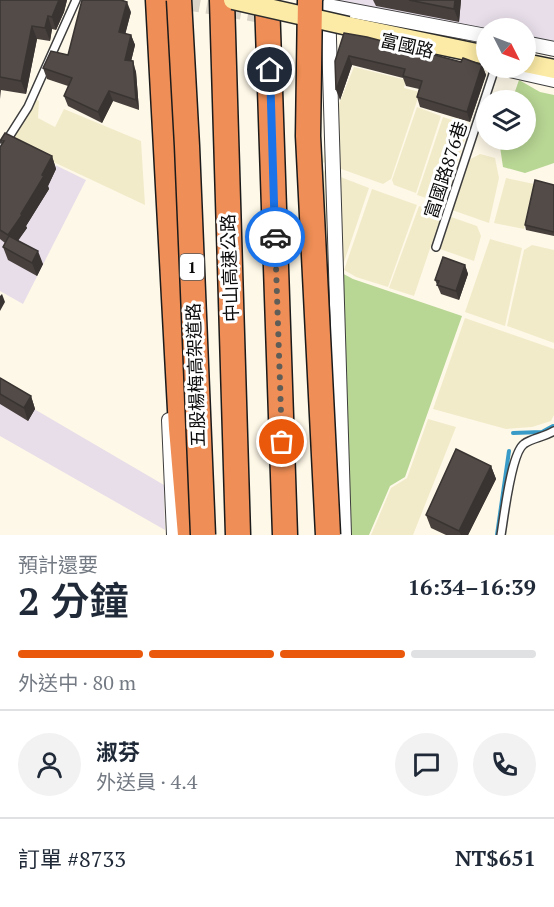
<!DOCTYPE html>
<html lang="zh-TW">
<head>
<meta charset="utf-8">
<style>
  body { margin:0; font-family:"PT Serif","Noto Sans TC",serif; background:#f2f2f3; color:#1f2937; height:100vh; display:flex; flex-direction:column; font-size:22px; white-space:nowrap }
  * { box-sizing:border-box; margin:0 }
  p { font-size:20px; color:#747a83 }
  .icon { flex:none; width:33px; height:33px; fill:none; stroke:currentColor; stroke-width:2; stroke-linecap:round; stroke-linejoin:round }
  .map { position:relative; height:535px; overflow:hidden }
  .details { display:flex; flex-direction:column; background:#fff; flex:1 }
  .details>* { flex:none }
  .needle { width:39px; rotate:132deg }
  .tools { position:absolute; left:476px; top:18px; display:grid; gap:12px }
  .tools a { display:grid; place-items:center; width:60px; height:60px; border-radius:50%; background:#fff; box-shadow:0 3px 15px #0003; font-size:30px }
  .pin { position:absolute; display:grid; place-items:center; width:51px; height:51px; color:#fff; margin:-26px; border:3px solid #fff; border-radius:50%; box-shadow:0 2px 6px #0007 }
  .courier { position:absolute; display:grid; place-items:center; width:60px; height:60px; margin:-30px; border:4px solid #1a73e8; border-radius:50%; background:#fff; color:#222; box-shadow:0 2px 8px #0007 }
  .overview em { font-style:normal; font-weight:600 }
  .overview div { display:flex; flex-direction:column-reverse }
  .overview { display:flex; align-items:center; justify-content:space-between; height:102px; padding:0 18px }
  h1 { font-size:39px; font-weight:600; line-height:45px }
  .bar { display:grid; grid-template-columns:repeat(4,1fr); gap:9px 6px; align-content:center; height:72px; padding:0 18px }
  .bar i { height:8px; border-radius:4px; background:#e0e1e3 }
  .bar .current { background:#ea580c }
  .bar p { grid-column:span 4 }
  .line { display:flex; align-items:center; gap:15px; padding:0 18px; border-top:2px solid #e0e1e3 }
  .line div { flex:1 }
  .round { display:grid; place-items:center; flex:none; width:63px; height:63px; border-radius:32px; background:#f2f2f3 }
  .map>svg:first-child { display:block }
  .industrial { fill:#e7dee9 }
  .farmland { fill:#f2ebca }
  .forest { fill:#b8d694 }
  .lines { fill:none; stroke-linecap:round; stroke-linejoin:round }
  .stream { stroke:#399bc7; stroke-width:4 }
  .street-tunnel { stroke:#d9d4c7; stroke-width:14; stroke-dasharray:14 7; stroke-linecap:butt }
  .lane-casing { stroke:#3d3d3d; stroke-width:10 }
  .street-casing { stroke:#3d3d3d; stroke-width:16 }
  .secondary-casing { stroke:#2c2c2c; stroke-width:21 }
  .highway-casing { stroke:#1b1b1b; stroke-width:27 }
  .lane { stroke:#fff; stroke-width:7 }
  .street { stroke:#fff; stroke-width:14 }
  .secondary { stroke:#fceba6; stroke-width:18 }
  .highway { stroke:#ef8e56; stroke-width:24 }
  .secondary-bridge-casing { stroke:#2c2c2c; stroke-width:21; stroke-linecap:butt }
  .highway-bridge-casing { stroke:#1b1b1b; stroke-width:27; stroke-linecap:butt }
  .secondary-bridge { stroke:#fceba6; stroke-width:18 }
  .highway-bridge { stroke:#ef8e56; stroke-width:24 }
  .wall { fill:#47403d }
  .shaded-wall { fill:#393432 }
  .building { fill:#524b47; stroke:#393432; stroke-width:1.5 }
  .done { stroke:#5f5d58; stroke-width:6; stroke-dasharray:0 10.8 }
  .route { stroke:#1a73e8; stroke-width:8 }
  .labels { text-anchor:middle; stroke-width:6; stroke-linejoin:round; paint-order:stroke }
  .shield { fill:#fff; stroke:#545454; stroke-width:1.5 }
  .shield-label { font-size:16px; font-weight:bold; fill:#0a0a0a }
  .street-label { font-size:18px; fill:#0a0a0a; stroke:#fff }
</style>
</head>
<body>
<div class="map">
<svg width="554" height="535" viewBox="0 0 554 535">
  <rect width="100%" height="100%" fill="#fef8e8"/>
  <path class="industrial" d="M337,0H554V42L525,37V28L486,30L336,3Z
    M10,143L86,180L23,304L0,291V162Z
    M0,389L164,485L165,530L0,436Z"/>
  <path class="farmland" d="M354,67L406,80L404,88L420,92L391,179L383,184L322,162L332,121Z
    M35,99L39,101L38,118L55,127L64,109L141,141L145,205L11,142Z
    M417,107L441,116L416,193L394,185L392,180Z
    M443,117L469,126L444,204L417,195Z
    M480,154L495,158L499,178L489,223L452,210L467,161Z
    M320,169L369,188L342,268L324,259Z
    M506,178L534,184L524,229L494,223Z
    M372,189L417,205L388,287L356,277L344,270Z
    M419,206L442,213L414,296L389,288Z
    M451,217L477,226L481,236L474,261L440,249Z
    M490,239L522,248L505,326L465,312Z
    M532,245L554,250V343L507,326L524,250Z
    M465,318L554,349V415L551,421L532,427L506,429L433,409Z
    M428,419L456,427L413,535H371L391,488L407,478Z"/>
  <path class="forest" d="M519,80L540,92L554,95V163L525,173L503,167L499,140H525V100H512Z
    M303,260L321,262L353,279L462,316L405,477L390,486L369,535H316Z"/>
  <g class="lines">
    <path class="stream" d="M513,433L542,432L553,426
      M497,535L509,451"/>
    <path class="street-tunnel" d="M186,3L273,18"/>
    <g class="lane-casing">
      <path id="lane" d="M0,151L28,107L76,0
        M436,247L495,68
        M501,535C504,518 511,453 524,444C532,438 545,437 554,431"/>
    </g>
    <g class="street-casing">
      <path id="street" d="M525,43L554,49
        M501,68L554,80
        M169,420L174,535
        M344,535L328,6L486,36"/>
    </g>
    <g class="secondary-casing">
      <path id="secondary" d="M348,26L486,55
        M525,63L554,69"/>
    </g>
    <g class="highway-casing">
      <path id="highway" d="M158,0L181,428L190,535
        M222,0L238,535
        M267,0L285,535"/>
    </g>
    <use href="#lane" class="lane"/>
    <use href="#street" class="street"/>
    <use href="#secondary" class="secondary"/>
    <use href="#highway" class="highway"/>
    <g class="secondary-bridge-casing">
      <path id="secondary-bridge" d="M233,0L348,26"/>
    </g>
    <g class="highway-bridge-casing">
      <path id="highway-bridge" d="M179,0L187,146L203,535
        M310,0L308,136L328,535"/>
    </g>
    <use href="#secondary-bridge" class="secondary-bridge"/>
    <use href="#highway-bridge" class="highway-bridge"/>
  </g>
  <path class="wall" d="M0,0H67L64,12L56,30L52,29L50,41L37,39L26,94L1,90L0,99Z
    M373,0H461L459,22L376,6Z
    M131,12L125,34L131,35L135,45L131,61L136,72L139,110L113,101L102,123L68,106L64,96L68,86L47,79L43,68L68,55Z
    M344,33L461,62L482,65L486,75L470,122L420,107L417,97L419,89L406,86L403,78L352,65L340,100Z
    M0,141L52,156L56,169L48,186L49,189L26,226L27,228L18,240L43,264L37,276L8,260L3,247L5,243L0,239V147L2,145Z
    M554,185V236L526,230L525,225Z
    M465,265L468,274L459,300L441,294L435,280Z
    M0,378L31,396L35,409L28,421L0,404Z
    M491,466L496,479L468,535H446L431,528L426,515Z"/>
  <path class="shaded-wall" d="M59,0H67L64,12L56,30L52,17Z
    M455,0H461L459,22L454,9Z
    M127,2L131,12L123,43L119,32Z
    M48,16L52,29L50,41L45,28Z
    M32,26L37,39L26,94L21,81Z
    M131,35L135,45L129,70L125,60Z
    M349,56L352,65L340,100L336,90Z
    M133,61L136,72L139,110L136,100Z
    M482,65L486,75L470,122L467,112Z
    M109,91L113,101L102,123L98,112Z
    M52,156L56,169L48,186L49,189L26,226L27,228L13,248L8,235L21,214Z
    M38,251L43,264L37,276L32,263Z
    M465,265L468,274L459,300L456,291Z
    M2,294L5,302L0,311V296Z
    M31,396L35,409L28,421L24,408Z
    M491,466L496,479L468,535H461L459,531Z"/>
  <path class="building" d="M0,0H59L52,17L48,16L45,28L32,26L21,81L0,77Z
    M82,0H121L127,2L119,32L131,35L125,60L133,61L136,100L109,91L98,112L64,96L72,78L43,68L51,51L68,55Z
    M409,0H455L454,9Z
    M344,33L367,37L461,62L463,58L482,65L467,112L417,97L422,81L403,76L405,69L349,56L336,90L335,61Z
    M5,133L52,156L42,175L44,176L21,214L22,215L8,235L0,230V147L4,141H0Z
    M535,180L554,185V232L525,225Z
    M9,236L38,251L32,263L3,247Z
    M443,257L465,265L456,291L437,285L439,281L435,280Z
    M0,378L31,396L24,408L0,394Z
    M456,449L491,466L459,531L426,515Z"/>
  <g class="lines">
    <path class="done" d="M275,237L282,442"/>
    <path class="route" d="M270,70L275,237"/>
  </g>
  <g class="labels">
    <rect class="shield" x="180" y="254" width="24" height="26" rx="4.5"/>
    <g class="shield-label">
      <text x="192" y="273">1</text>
    </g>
    <g class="street-label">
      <text transform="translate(407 46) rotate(13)" y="6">富國路</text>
      <text transform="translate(446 170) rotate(-72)" y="6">富國路876巷</text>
      <text transform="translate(230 268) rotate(-92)" y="6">中山高速公路</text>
      <text transform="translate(196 375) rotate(-92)" y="6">五股楊梅高架道路</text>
    </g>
  </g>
</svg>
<div class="tools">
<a><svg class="needle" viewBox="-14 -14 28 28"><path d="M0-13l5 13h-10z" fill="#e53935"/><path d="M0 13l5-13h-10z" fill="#747a83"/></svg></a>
<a><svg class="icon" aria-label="layers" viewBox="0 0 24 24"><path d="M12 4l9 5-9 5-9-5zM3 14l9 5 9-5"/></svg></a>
</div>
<div class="pin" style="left:282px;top:442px;background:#ea580c"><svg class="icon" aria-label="bag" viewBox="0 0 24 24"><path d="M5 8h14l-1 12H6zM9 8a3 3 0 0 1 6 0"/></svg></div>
<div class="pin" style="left:270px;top:70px;background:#1f2937"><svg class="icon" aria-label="home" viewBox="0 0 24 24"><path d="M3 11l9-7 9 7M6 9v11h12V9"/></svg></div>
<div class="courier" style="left:275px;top:237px"><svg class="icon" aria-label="car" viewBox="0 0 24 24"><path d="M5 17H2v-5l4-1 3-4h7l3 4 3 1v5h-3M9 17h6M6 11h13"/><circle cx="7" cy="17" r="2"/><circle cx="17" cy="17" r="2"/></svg></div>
</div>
<section class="details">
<div class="overview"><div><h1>2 分鐘</h1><p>預計還要</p></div><em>16:34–16:39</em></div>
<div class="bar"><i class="current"></i><i class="current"></i><i class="current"></i><i></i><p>外送中 · 80 m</p></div>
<div class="line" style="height:108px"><a class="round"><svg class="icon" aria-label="person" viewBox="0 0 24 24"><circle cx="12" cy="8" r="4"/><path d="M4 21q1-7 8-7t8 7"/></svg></a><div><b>淑芬</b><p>外送員 · 4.4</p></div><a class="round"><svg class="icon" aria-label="chat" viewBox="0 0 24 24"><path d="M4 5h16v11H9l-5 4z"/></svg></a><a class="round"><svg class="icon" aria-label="phone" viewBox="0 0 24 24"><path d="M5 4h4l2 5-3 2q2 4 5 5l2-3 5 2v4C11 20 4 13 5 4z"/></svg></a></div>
<div class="line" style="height:78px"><div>訂單 #8733</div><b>NT$651</b></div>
</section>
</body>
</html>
